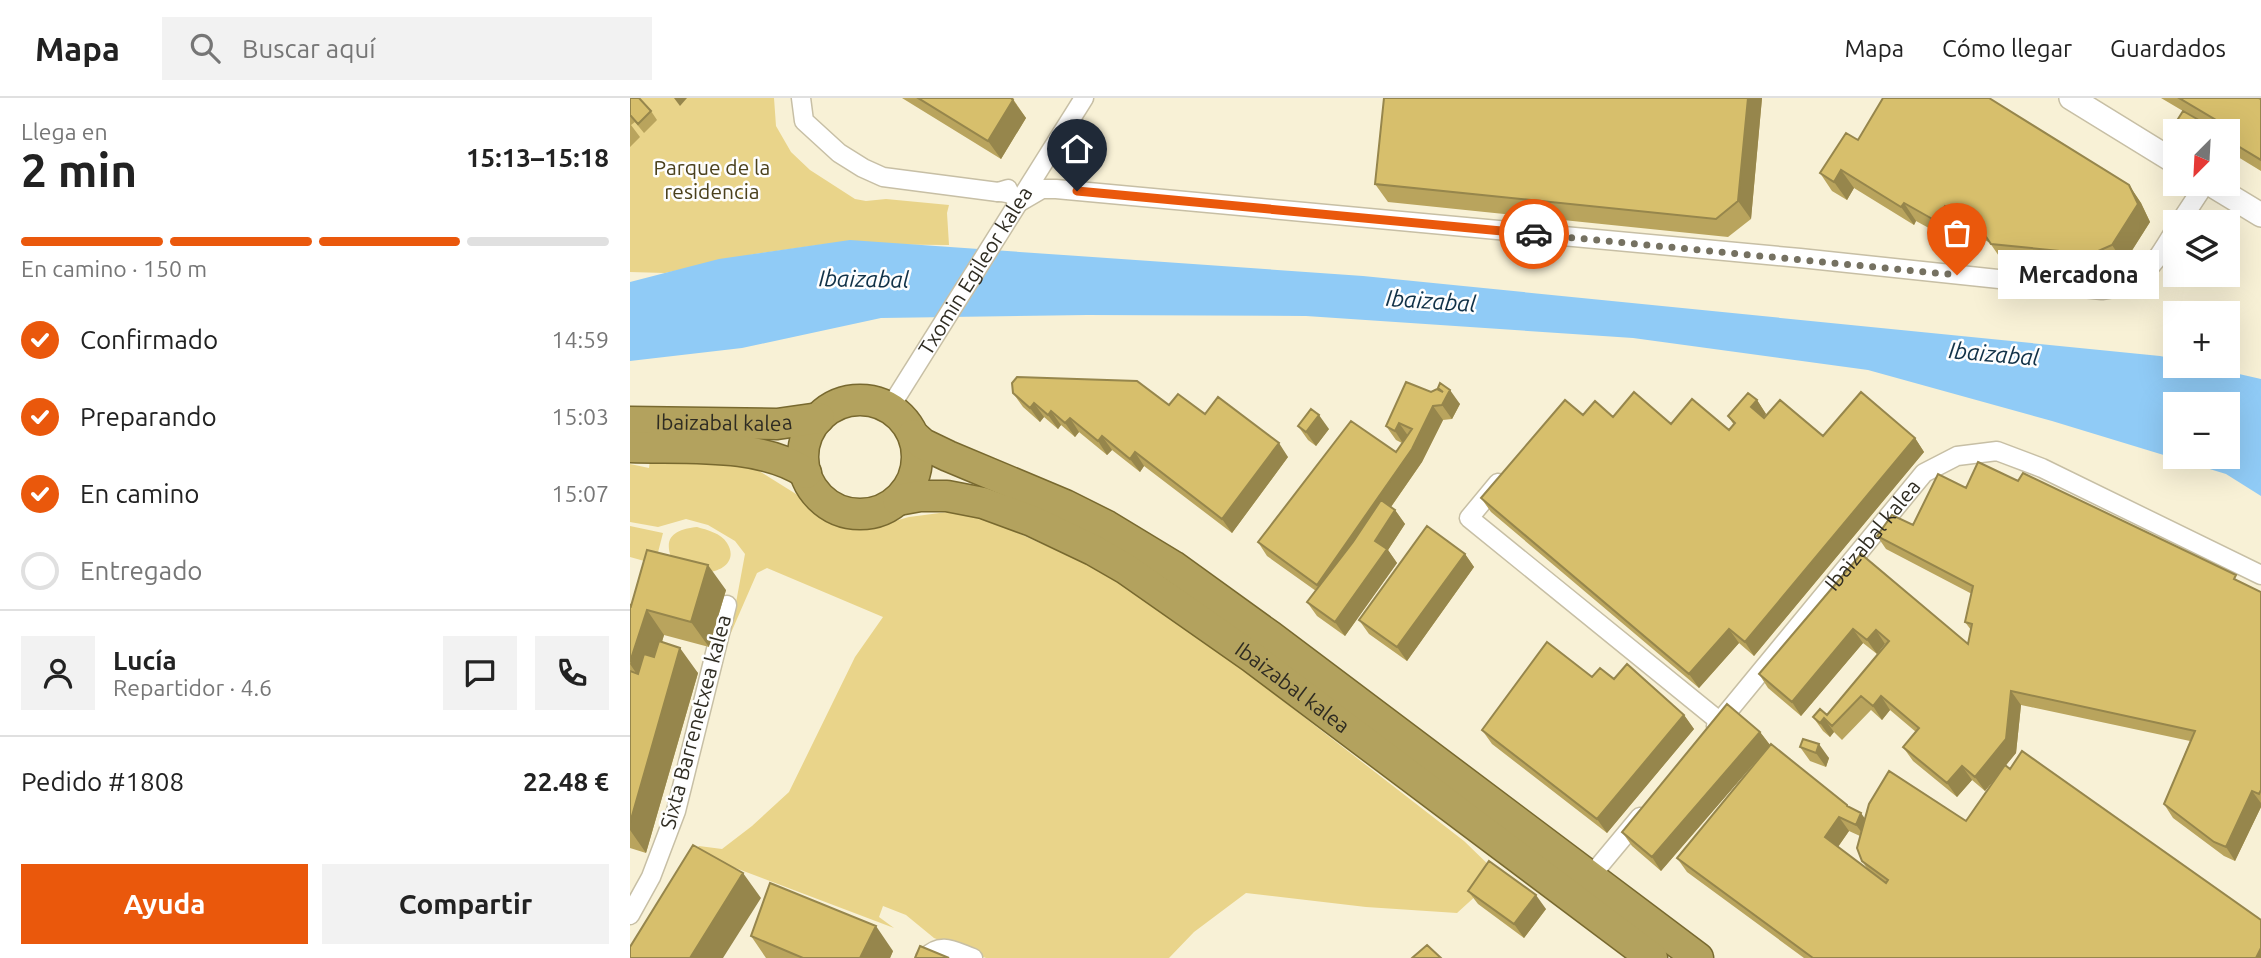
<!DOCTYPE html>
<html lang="es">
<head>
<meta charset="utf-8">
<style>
  body { margin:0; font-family:Ubuntu,sans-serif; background:#f2f2f2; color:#222; height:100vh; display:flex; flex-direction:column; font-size:26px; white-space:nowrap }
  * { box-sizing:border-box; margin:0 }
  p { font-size:23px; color:#767676 }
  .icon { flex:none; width:38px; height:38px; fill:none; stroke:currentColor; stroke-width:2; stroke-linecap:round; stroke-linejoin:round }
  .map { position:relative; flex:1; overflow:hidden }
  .drawer { display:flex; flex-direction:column; background:#fff; width:630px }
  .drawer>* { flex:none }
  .needle { width:46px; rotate:204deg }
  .fabs { position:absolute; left:1533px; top:21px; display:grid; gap:14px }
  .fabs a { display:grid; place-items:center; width:77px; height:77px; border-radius:0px; background:#fff; box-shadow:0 7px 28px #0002; font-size:35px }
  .pin { position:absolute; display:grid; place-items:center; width:60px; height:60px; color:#fff; margin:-72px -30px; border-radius:50% 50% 50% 0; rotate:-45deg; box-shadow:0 0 7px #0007 }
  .pin .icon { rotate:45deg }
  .courier { position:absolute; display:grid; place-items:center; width:70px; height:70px; margin:-35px; border:5px solid #ea580c; border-radius:50%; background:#fff; color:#222; box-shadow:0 2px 9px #0007 }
  .bubble { position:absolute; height:49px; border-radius:0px; background:#fff; box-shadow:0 7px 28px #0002; font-size:23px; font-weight:700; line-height:49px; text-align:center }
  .headline em { font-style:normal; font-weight:700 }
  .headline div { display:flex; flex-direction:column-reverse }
  .headline { display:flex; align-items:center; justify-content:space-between; height:119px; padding:0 21px }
  h1 { font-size:46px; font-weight:700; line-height:52px }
  .bar { display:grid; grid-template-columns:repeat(4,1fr); gap:10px 7px; align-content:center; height:84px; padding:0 21px }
  .bar i { height:9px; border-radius:5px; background:#e0e0e0 }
  .bar .selected { background:#ea580c }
  .bar p { grid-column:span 4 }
  .line { display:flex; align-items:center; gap:18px; padding:0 21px; border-top:2px solid #e0e0e0 }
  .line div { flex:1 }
  .round { display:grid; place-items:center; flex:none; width:74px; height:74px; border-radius:0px; background:#f2f2f2 }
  ol { padding:0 21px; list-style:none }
  li { display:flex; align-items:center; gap:21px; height:77px }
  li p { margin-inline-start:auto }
  li .icon { padding:7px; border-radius:50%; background:#ea580c; color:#fff; stroke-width:4 }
  li:last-child { color:#767676 }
  li i { width:38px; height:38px; border:4px solid #e0e0e0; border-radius:50% }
  .action { display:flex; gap:14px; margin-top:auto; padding:14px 21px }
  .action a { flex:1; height:80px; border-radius:0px; background:#ea580c; color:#fff; font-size:28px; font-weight:700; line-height:80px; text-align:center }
  .action a+a { background:#f2f2f2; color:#222 }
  header { display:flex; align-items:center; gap:42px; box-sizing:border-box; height:98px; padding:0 35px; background:#fff; border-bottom:2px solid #e0e0e0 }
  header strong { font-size:33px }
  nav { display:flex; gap:38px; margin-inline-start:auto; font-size:24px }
  .search { width:490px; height:63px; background:#f2f2f2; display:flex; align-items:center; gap:18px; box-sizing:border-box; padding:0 24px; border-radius:0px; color:#767676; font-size:26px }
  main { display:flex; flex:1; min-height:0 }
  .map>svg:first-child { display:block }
  .green { fill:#e9d48a }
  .water { fill:#90cbf6; fill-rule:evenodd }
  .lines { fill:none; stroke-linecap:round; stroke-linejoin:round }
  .minor-casing { stroke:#c7bfa5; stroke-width:21 }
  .tertiary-casing { stroke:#c7bfa5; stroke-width:26 }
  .trunk-casing { stroke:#78692f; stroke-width:33 }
  .minor { stroke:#fff; stroke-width:18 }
  .tertiary { stroke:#fff; stroke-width:23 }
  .trunk { stroke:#b3a25e; stroke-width:30 }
  .wall { fill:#b9a45d; fill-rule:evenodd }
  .shaded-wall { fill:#96864c }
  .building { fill:#d7bf6c; stroke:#96864c; stroke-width:2 }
  .done { stroke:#757161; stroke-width:7; stroke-dasharray:0 12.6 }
  .route { stroke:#ea580c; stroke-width:9 }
  .labels { text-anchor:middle; stroke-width:5; stroke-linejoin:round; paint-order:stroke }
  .park-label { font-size:21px; fill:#4a401c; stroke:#fefefe }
  .street-label { font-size:21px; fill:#2f2c22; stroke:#fefefe }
  .water-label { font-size:23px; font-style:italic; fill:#113248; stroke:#fefefe }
</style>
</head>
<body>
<header>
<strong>Mapa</strong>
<div class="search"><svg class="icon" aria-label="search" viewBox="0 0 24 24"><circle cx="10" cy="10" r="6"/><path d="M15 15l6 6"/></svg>Buscar aquí</div>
<nav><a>Mapa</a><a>Cómo llegar</a><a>Guardados</a></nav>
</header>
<main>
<section class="drawer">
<div class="headline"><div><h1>2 min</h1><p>Llega en</p></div><em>15:13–15:18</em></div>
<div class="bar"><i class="selected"></i><i class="selected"></i><i class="selected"></i><i></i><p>En camino · 150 m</p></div>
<ol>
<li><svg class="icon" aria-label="check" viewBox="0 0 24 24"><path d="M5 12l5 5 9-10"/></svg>Confirmado<p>14:59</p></li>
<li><svg class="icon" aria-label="check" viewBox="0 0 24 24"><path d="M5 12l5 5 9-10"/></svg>Preparando<p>15:03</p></li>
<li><svg class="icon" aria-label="check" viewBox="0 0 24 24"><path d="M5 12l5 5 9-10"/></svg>En camino<p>15:07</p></li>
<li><i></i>Entregado</li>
</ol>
<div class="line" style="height:126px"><a class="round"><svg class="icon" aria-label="person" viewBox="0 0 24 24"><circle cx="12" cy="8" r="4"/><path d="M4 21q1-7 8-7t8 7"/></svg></a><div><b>Lucía</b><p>Repartidor · 4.6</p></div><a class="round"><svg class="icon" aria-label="chat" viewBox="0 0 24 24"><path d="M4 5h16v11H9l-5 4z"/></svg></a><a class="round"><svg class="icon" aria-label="phone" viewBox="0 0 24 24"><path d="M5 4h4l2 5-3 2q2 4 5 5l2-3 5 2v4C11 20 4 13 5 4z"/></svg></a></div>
<div class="line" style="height:91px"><div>Pedido #1808</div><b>22.48 €</b></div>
<div class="action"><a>Ayuda</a><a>Compartir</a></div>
</section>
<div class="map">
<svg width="1631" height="860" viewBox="0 0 1631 860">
  <rect width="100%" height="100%" fill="#f8f1d6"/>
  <path class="green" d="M0,0H144L146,28L161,54L180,72L225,101L236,103L256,101L319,107L317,115L319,147L196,146L125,156L35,175L0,174Z
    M20,361L115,364L166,396L185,412L212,426L243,429L279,419L325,413L370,427L457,466L509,497L581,547L834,743L865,773L849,795L827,815L736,809L616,795L564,834L539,860H356L304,840L276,817L253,808L249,819L264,830L63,754L69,748L92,751L122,728L159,694L225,559L253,519L137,470L127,475L100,537L115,456L105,443L78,427L56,421L28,429L0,424V366L19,370Z
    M0,428L33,435L25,466L0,459Z
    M67,429C77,432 91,435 97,445C109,464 89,476 72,474C61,473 50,464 41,459C33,437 48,431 67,429Z"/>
  <path class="water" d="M220,142L733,178L1530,258L1545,261V268H1574L1631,281V398L1596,376L1422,323L1238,272L1003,240L676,218L457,217L251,220L112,250L0,263V184L89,161ZM1545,306H1598V359H1545Z"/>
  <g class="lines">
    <g class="minor-casing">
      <g id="minor">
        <path d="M171,0L174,23L209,55L233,70L253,79L368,94L378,91"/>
        <path d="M368,94C378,95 384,95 388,105L412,91H426L1170,160L1472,192C1513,187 1525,165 1545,132"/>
        <path d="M1550,124L1575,86"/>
        <path id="s1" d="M259,311L454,0"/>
        <path d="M868,385L839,420L1089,623"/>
        <path id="s2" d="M1086,628L1294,375L1327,358L1367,353L1412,370L1631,477"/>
        <path d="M960,779L1010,719"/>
        <path d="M0,817L21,779L46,713L97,507"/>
        <path d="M295,860C311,843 324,853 343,860"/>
      </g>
    </g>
    <g class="tertiary-casing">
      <path id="tertiary" d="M1441,0L1545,64
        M1580,86L1631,117"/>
    </g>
    <g class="trunk-casing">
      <g id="trunk">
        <circle cx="230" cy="359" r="57"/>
        <path id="s3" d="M0,324L147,326L189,320"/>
        <path d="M283,337L293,346L318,358L435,407L477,428L543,468L640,538L1068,860"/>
        <path d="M0,349C53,351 131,344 176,375"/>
        <path id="s4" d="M268,402L290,398H317L353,405L402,423L463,452L496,471L623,560L1022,860"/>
      </g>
    </g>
    <use href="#minor" class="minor"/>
    <use href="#tertiary" class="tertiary"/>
    <use href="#trunk" class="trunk"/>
  </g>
  <path class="wall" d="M0,0L21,13L27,22L14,35L5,24L1,27L10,39L0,49Z
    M272,0H384L383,1L396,20L371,61Z
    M1132,0L1121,121L1098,139L758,104L745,86Z
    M1531,0H1629L1631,1V73L1608,59L1600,47L1598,52V33H1545V38L1541,32L1553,13Z
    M1228,42L1499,87L1511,105L1520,124L1494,165L1478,172L1462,173L1373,164L1360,145L1328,126L1319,141L1286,123L1284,127L1224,90L1217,102L1202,93L1190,75Z
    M808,290L830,306L822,321L813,322L792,364L761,409L765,412L775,426L758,452L767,465L715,538L687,518L677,504L686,493L637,458L628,444L766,354L772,345L766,342L756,328L801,294L810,293Z
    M383,295L539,307L575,316L658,359L602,435L514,368L510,374L482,352L477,357L449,334L445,339L431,327L428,331L414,319L410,324L393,309Z
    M1127,302L1136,316L1134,319L1193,338L1285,340L1294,354L1124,558L1109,545L1069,590L861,414L851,400L953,317L983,319L1099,332L1104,327L1098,318Z
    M668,328L699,331L686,348L678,342Z
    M1388,383L1631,494V709L1605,763L1594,758L1543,720L1534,706L1560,643L1391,607L1386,655L1375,668L1631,860H1174L1057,774L1047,760L1219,710L1235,721L1336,723L1370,674L1355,693L1342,682L1327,699L1283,663L1273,649L1286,634L1260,612L1252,622L1241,612L1212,642L1204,634L1200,639L1193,633L1183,619L1197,617L1256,546H1255L1247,556L1233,545L1171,618L1138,590L1129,576L1231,456L1338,546L1341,532L1335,524L1342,496L1256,451L1247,438L1283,427L1336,390ZM1219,733L1230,738L1232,763L1239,773L1208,749Z
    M835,456L844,469L777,563L739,536L729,522Z
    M96,492L79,549L34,537L32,544L68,575L16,755L0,750V507Z
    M962,579L1054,617L1064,631L977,735L862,646L852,632Z
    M1130,634L1140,647L1031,773L1002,748L992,734Z
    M1173,641L1199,660L1196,669L1180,663L1170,649Z
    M838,793L916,811L894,840L848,806Z
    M121,838L263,853L260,860H136Z"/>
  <path class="shaded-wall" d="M44,0H57L50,8Z
    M1118,0H1132L1121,121L1108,103Z
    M383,2L396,20L371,61L358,43Z
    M1211,72L1224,90L1217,102L1204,84Z
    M1499,87L1511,105L1520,124L1494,165L1482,147Z
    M1274,105L1286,123L1284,127L1271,109Z
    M1315,108L1328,126L1319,141L1306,123Z
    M820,292L830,306L822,321L812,307Z
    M1127,302L1136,316L1131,322L1121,309Z
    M404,305L414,319L410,324L400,310Z
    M803,308L813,322L792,364L697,501L687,487Z
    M421,313L431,327L428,331L418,317Z
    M689,317L699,331L686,348L676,334Z
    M440,320L449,334L445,339L435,325Z
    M769,325L779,339L774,347L765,333Z
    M472,338L482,352L477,357L468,343Z
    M1285,340L1294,354L1124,558L1115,544Z
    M649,345L658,359L602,435L592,421Z
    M505,354L514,368L510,374L500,361Z
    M765,412L775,426L758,452L767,465L715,538L705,524L745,443Z
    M835,456L844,469L777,563L767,549Z
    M78,467L96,492L79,549L61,524Z
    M17,512L34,537L17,591L0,566Z
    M1099,531L1109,545L1069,590L1059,576Z
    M1223,531L1233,545L1171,618L1162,604Z
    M1246,532L1255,546L1247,556L1237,542Z
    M50,550L68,575L16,755L0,732V725Z
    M1381,593L1391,607L1386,655L1355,693L1345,679Z
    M1251,598L1260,612L1252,622L1243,608Z
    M1054,617L1064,631L977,735L967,721Z
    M1194,620L1204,634L1200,639L1190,625Z
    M1130,634L1140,647L1031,773L1022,759Z
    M1189,646L1199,660L1196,669L1186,655Z
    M1332,668L1342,682L1327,699L1317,685Z
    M1622,693L1631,705V709L1605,763L1596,749Z
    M1231,715L1241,729L1236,740L1226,727Z
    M1209,719L1219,733L1205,753L1195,739Z
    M113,775L131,800L93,860H60Z
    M906,797L916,811L894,840L884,826Z
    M246,828L263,853L260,860H230Z
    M1631,850V860H1626Z"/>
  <path class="building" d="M0,0H9L21,13L8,26L0,17Z
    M288,0H381L383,2L358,43Z
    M754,0H1118L1108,103L1086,121L745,86Z
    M1253,0H1359L1499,87L1508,106L1482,147L1466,154L1450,155L1361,146L1348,127L1315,108L1306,123L1274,105L1271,109L1211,72L1204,84L1190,75L1216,35L1228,42Z
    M1549,0H1629L1631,1V62L1598,42V38L1601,31Z
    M1553,13L1588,33H1545V35L1541,32Z
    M387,279L507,283L539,307L548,296L575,316L588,299L649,345L592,421L505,354L500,361L472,338L468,343L440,320L435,325L421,313L418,317L404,305L400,310L383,295L382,285Z
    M776,284L801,294L807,291L813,294L808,290L810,285L820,292L812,307L803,308L782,351L687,487L628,444L721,323L766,354L782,331L769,325L765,333L756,328Z
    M1004,294L1041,326L1062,301L1099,332L1105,325L1098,318L1118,295L1127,302L1121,309L1134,320L1150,302L1193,338L1231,294L1285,340L1115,544L1099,531L1059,576L851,400L935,302L953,317L965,303L983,319Z
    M681,311L689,317L676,334L668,328Z
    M1348,364L1388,383L1393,375L1606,477L1604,481L1631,494V692L1629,696L1622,693L1596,749L1584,744L1534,706L1565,633L1381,593L1376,641L1345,679L1332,668L1317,685L1273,649L1289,630L1251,598L1243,608L1231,598L1202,628L1194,620L1190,625L1183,619L1190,611L1197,617L1259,543L1246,532L1237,542L1223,531L1162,604L1129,576L1231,456L1338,546L1342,526L1335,524L1343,488L1247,438L1262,417L1283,427L1308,376L1336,390Z
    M751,402L765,412L745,443L757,451L705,524L677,504L723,444Z
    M797,428L835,456L767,549L729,522Z
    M17,452L78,467L61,524L17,512L0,564V507L1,508Z
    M29,543L50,550L0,725V573L8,576L14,556L24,559Z
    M917,544L962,579L970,570L984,581L997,566L1054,617L967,721L852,632Z
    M1097,606L1130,634L1022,759L992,734Z
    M1173,641L1189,646L1186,655L1170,649Z
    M1141,646L1217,707V708L1231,715L1226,727L1209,719L1195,739L1256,785L1258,782L1232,763L1227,750L1239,706L1259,673L1336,723L1375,667L1380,671L1392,653L1631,822V850L1626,860H1183L1047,760Z
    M63,747L113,775L60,860H0V849Z
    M859,763L906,797L884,826L838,793Z
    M140,785L246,828L230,860H173L121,838Z
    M797,847L811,860H782Z
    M290,848L319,860H285Z"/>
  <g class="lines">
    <path class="done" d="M904,136L1327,177"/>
    <path class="route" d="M447,93L904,136"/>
  </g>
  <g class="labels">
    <g class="park-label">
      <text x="82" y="77">Parque de la<tspan x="82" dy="24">residencia</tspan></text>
    </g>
    <g class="street-label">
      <text dy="7" stroke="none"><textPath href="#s1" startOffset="163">Txomin Egileor kalea</textPath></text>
      <text dy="7" stroke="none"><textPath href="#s3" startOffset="94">Ibaizabal kalea</textPath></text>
      <text dy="7" stroke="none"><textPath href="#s2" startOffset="247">Ibaizabal kalea</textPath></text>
      <text dy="7" stroke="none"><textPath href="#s4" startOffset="448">Ibaizabal kalea</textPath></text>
      <text transform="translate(66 624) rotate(-75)" y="7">Sixta Barrenetxea kalea</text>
    </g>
    <g class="water-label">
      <text transform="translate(234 181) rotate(1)" y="8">Ibaizabal</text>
      <text transform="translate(801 203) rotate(4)" y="8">Ibaizabal</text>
      <text transform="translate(1364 256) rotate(5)" y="8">Ibaizabal</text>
    </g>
  </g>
</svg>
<div class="fabs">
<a><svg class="needle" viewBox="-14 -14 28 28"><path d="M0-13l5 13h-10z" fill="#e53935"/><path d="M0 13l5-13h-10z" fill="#767676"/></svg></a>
<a><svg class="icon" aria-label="layers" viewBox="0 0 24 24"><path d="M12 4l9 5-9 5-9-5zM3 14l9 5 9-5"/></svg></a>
<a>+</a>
<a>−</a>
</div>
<div class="pin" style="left:1327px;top:177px;background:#ea580c"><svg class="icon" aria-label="bag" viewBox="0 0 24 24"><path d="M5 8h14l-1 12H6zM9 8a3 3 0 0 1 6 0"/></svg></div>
<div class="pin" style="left:447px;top:93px;background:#1f2937"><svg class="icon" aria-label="home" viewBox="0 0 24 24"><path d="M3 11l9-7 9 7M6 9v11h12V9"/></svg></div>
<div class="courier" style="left:904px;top:136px"><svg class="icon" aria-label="car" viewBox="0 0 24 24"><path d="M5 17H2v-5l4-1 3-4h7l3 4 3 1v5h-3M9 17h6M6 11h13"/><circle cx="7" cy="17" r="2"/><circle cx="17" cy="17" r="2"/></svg></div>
<div class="bubble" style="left:1368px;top:152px;width:161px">Mercadona</div>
</div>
</main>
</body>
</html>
